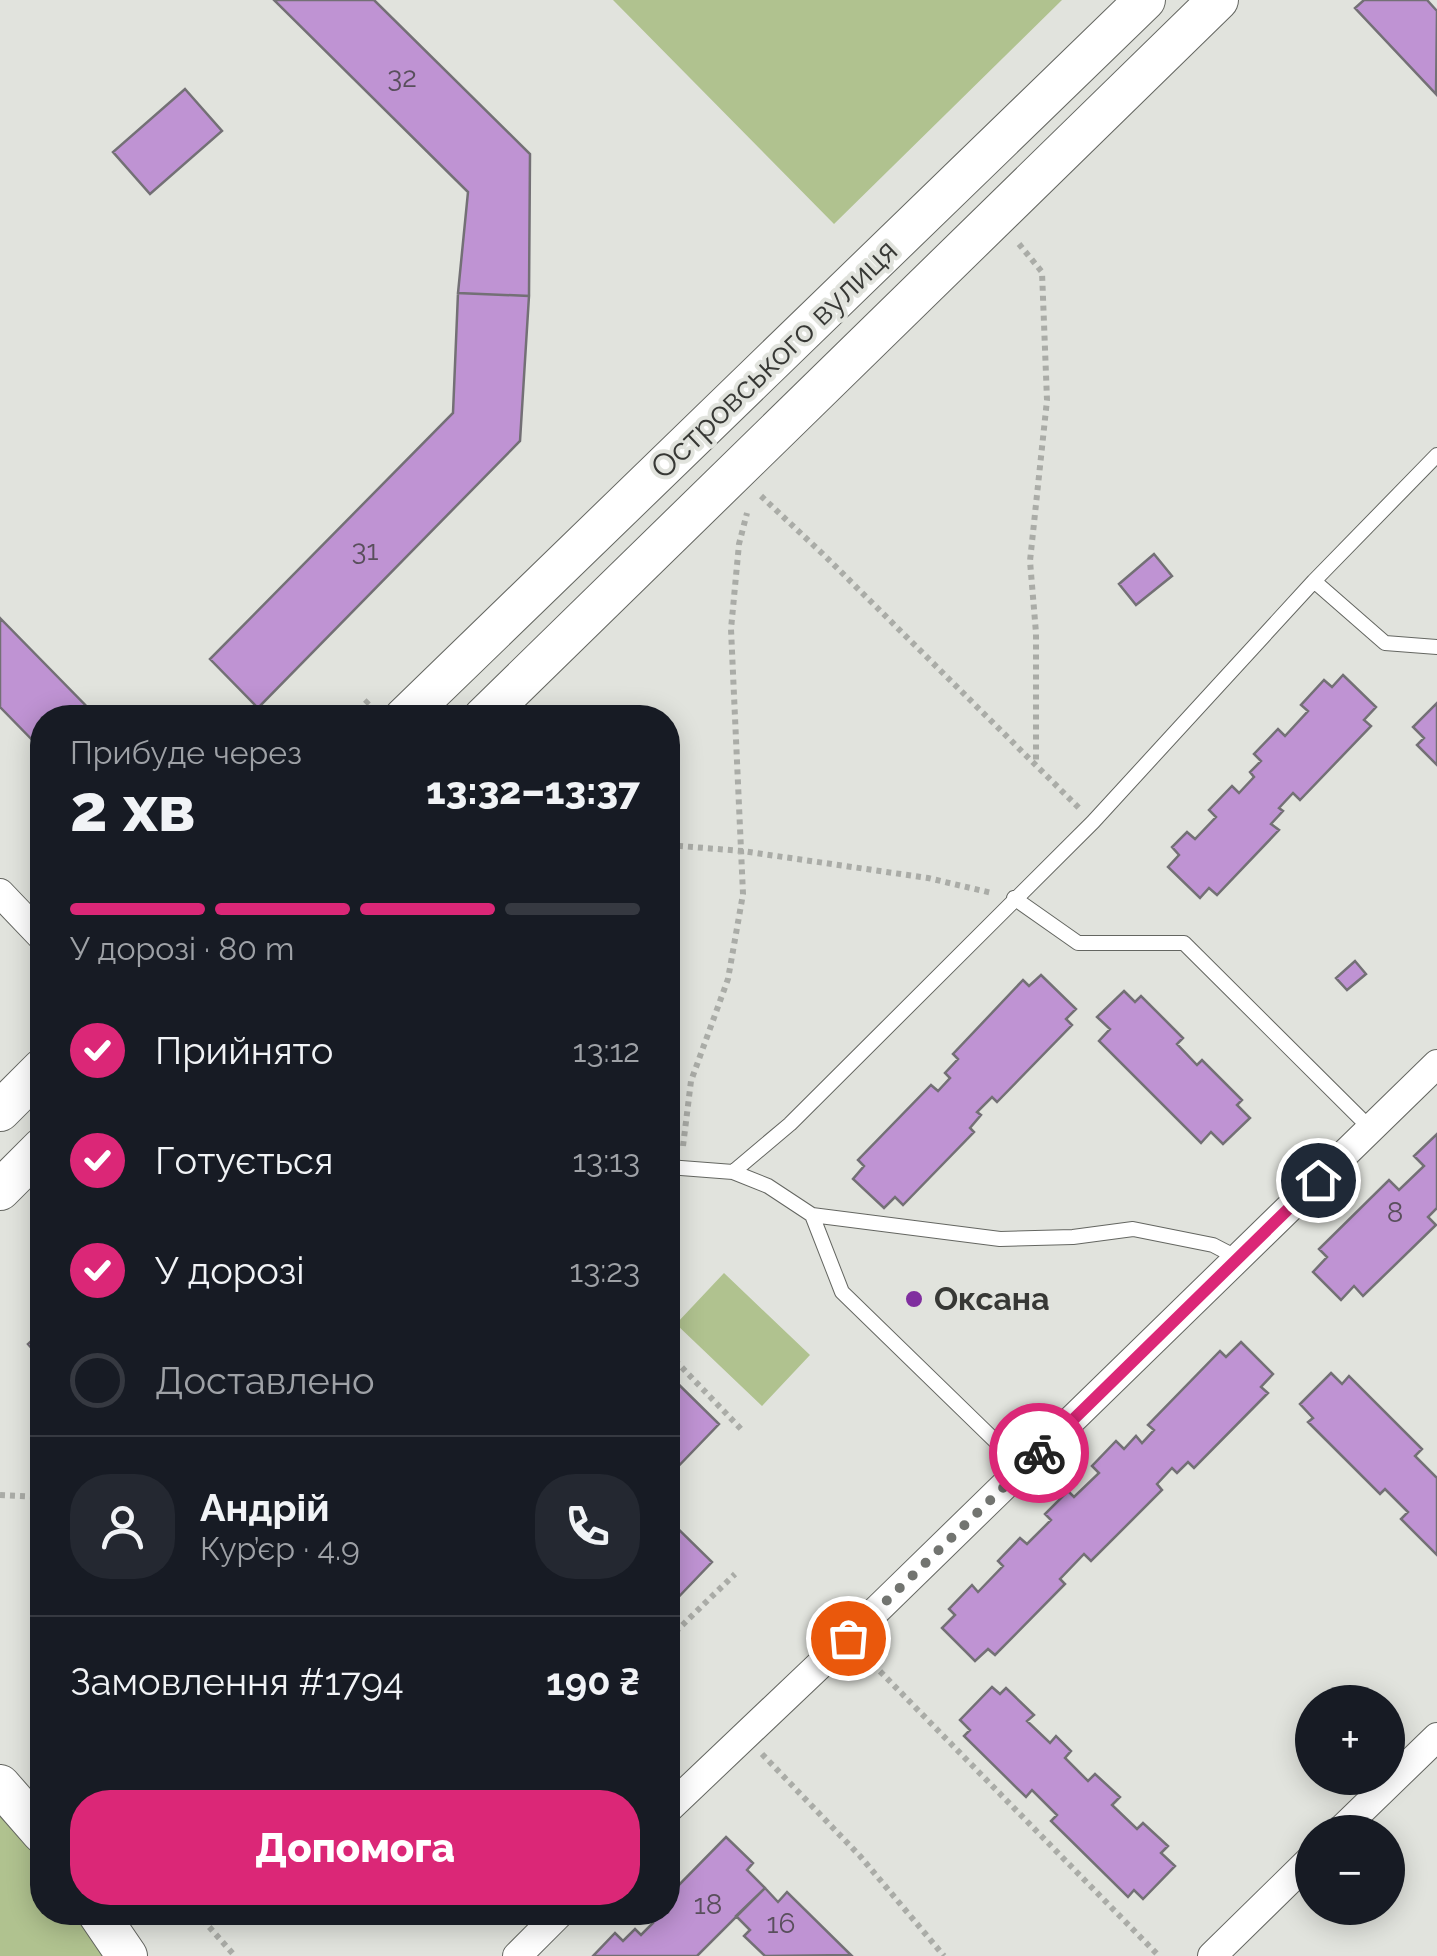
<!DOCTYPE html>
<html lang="uk">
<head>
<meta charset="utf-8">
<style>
  body { margin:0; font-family:Raleway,sans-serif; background:#242831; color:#f1f3f6; height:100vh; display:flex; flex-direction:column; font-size:38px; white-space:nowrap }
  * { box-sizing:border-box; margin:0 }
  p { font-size:32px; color:#9ea1a6 }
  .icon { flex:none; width:55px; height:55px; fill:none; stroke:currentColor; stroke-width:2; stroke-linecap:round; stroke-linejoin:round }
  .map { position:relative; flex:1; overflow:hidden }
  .details { position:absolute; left:30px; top:705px; width:650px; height:1220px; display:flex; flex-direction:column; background:#171b24; border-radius:40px; box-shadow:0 5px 25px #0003 }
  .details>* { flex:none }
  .tools { position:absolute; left:1295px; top:1685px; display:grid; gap:20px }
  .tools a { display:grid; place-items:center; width:110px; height:110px; border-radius:50%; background:#171b24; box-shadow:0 5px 25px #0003; font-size:50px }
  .pin { position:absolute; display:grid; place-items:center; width:85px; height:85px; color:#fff; margin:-42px; border:5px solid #fff; border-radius:50%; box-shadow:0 2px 10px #0007 }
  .courier { position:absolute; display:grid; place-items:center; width:100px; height:100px; margin:-50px; border:8px solid #db2777; border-radius:50%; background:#fff; color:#222; box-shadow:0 2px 12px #0007 }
  .headline em { font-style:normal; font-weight:800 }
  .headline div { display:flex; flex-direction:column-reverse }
  .headline { display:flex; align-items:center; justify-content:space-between; height:170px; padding:0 40px }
  h1 { font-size:65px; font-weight:800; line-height:75px }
  .bar { display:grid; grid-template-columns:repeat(4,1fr); gap:15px 10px; align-content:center; height:120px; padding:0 40px }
  .bar i { height:12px; border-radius:8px; background:#363941 }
  .bar .selected { background:#db2777 }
  .bar p { grid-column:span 4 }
  .line { display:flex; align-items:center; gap:25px; padding:0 40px; border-top:2px solid #363941 }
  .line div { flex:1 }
  .round { display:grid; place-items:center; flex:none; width:105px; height:105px; border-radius:40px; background:#242831 }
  ol { padding:0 40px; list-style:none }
  li { display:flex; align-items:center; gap:30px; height:110px }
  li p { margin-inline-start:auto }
  li .icon { padding:10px; border-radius:50%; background:#db2777; color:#fff; stroke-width:4 }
  li:last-child { color:#9ea1a6 }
  li i { width:55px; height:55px; border:5px solid #363941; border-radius:50% }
  .button { display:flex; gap:20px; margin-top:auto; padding:20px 40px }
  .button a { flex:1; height:115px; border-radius:40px; background:#db2777; color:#fff; font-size:40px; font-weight:800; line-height:115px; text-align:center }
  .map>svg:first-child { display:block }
  .green { fill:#b0c28f }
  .building { fill:#bf93d3; stroke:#737075; stroke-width:2.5 }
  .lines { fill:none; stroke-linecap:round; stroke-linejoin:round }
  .lane-casing { stroke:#646661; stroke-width:16 }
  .street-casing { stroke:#646661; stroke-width:30 }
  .secondary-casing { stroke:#646661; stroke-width:42 }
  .path { stroke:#aaaca7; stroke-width:6; stroke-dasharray:5 5; stroke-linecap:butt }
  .lane { stroke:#fff; stroke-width:14 }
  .street { stroke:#fff; stroke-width:28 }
  .secondary { stroke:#fff; stroke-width:40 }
  .done { stroke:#727470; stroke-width:10; stroke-dasharray:0 18 }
  .route { stroke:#db2777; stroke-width:12 }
  .poi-dot { fill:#802f9f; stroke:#e1e3dd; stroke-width:4 }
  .labels { text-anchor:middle; stroke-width:8; stroke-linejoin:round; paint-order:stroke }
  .number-label { font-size:28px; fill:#594f5c }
  .street-label { font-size:32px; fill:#373835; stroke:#e1e3dd }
  .poi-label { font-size:32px; font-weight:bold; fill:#373835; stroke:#e1e3dd; text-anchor:start }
</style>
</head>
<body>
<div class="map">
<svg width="1437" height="1956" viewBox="0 0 1437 1956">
  <rect width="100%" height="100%" fill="#e1e3dd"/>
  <path class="green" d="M613,0H1062L834,224Z
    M724,1273L810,1355L762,1406L676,1324Z
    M0,1785L42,1833V1912L97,1913L127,1956H0Z"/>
  <path class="building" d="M274,0H374L530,154L529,296L458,293L468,192Z
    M1364,0H1427L1437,11L1436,94L1355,8Z
    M185,89L222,131L150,194L113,152Z
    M458,293L529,296L520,441L258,708L210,659L453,413Z
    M1154,554L1172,576L1136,605L1119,584Z
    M0,618L98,718H42V750L0,707Z
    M1343,675L1376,707L1364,720L1371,726L1300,800L1293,793L1279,808L1283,811L1271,824L1279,830L1217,895L1209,888L1200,898L1168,867L1179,855L1172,847L1187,832L1195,839L1216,817L1209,810L1232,786L1239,793L1254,777L1250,772L1261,761L1254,754L1278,729L1285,736L1308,711L1301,705L1324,680L1332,687Z
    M1437,703V765L1417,745L1424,738L1413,727Z
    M1355,961L1366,974L1347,990L1336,978Z
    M1041,975L1076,1009L1066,1019L1072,1025L997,1102L992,1097L977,1112L981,1115L970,1128L974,1132L903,1205L895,1197L884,1208L853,1179L864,1166L858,1160L931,1085L938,1091L950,1078L945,1073L958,1059L953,1054L1023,980L1029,986Z
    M1124,991L1135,1002L1141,996L1183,1038L1177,1044L1197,1065L1202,1060L1242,1100L1237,1105L1250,1118L1223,1144L1211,1132L1201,1143L1099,1041L1110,1029L1097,1017Z
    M1437,1134V1208L1428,1217L1436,1225L1363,1296L1354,1286L1341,1300L1313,1272L1327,1257L1319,1249L1389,1180L1399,1190L1424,1166L1414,1156Z
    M42,1331V1360L28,1344Z
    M1241,1342L1273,1374L1261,1387L1268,1393L1194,1468L1188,1462L1177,1473L1172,1468L1157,1484L1162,1490L1091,1561L1084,1554L1060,1579L1065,1584L995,1655L988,1649L975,1661L942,1628L955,1615L949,1609L972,1585L978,1592L1003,1566L998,1561L1020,1538L1027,1544L1051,1520L1045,1514L1068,1491L1074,1497L1099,1473L1092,1466L1116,1441L1124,1449L1136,1436L1142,1443L1154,1430L1148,1425L1220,1351L1226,1357Z
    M1331,1373L1342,1384L1349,1376L1422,1449L1415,1456L1437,1478V1555L1401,1519L1408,1512L1385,1489L1380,1494L1308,1422L1313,1418L1300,1404Z
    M668,1374L719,1424L668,1477Z
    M668,1519L712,1562L668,1608Z
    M992,1687L1000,1694L1006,1688L1034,1715L1027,1721L1050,1743L1056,1736L1071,1751L1065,1758L1088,1781L1095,1774L1120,1797L1112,1805L1137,1829L1143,1823L1168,1846L1161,1853L1175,1866L1143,1899L1134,1890L1128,1897L1051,1821L1057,1815L1032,1790L1026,1797L964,1736L970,1730L960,1720Z
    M726,1837L753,1863L747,1870L765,1888L697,1956H593L615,1933L623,1941L635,1929L641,1935L653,1923L647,1917L651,1912H668V1896Z
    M765,1888L778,1902L787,1892L851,1955L765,1956L744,1936L750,1930L736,1916Z"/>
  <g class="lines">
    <g class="lane-casing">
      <path id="lane" d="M1314,581L1385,643L1437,647
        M1014,898L1078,943H1184L1371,1129
        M668,1167L733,1172L768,1186L812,1215L842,1292L1023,1468
        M733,1172L790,1124L1093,822L1314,581L1437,455
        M812,1215L1000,1239L1073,1237L1133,1229L1213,1245L1238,1258"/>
    </g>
    <g class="street-casing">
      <path id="street" d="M0,893L42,937
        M668,1809L848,1638L1437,1064
        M1339,1832L1437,1737
        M517,1956L561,1912
        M1212,1956L1312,1858"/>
    </g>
    <g class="secondary-casing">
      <path id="secondary" d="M404,718L1145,0
        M483,718L1218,0
        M0,1111L42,1069
        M0,1190L42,1148
        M0,1785L42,1833
        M97,1912L127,1956"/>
    </g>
    <path class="path" d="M1019,244L1042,272L1047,400L1030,561L1036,633V763
      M761,496L825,556L1080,809
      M351,718L372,697
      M668,845L742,851L928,878L992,893
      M683,1146L691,1081L728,979L743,894L731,629L739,544L747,513
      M668,1353L742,1430
      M0,1495L42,1497
      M668,1639L735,1574
      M866,1657L1159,1956
      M762,1754L860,1856L944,1956
      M196,1912L235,1956"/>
    <use href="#lane" class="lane"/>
    <use href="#street" class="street"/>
    <use href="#secondary" class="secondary"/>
  </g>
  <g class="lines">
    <path class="done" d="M848,1638L1039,1453"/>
    <path class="route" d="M1039,1453L1318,1180"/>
  </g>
  <circle class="poi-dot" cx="914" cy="1299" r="10"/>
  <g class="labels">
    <g class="number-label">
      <text x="402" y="87">32</text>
      <text x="365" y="560">31</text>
      <text x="1395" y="1222">8</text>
      <text x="708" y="1914">18</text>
      <text x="781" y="1933">16</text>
    </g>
    <g class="street-label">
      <text transform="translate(774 359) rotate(-44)" y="11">Островського вулиця</text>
    </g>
    <g class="poi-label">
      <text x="934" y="1310">Оксана</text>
    </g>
  </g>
</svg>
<div class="tools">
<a>+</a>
<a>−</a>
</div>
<div class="pin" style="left:848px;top:1638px;background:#ea580c"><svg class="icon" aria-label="bag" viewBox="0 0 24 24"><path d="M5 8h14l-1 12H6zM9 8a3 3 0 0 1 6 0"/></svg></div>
<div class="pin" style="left:1318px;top:1180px;background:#1f2937"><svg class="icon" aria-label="home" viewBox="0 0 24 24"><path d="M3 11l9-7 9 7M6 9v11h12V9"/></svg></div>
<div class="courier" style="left:1039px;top:1453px"><svg class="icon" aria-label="bike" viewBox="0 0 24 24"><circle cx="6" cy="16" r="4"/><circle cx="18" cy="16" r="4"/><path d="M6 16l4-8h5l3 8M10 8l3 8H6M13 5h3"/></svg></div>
<section class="details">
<div class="headline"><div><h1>2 хв</h1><p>Прибуде через</p></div><em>13:32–13:37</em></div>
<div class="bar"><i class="selected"></i><i class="selected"></i><i class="selected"></i><i></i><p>У дорозі · 80 m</p></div>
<ol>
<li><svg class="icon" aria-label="check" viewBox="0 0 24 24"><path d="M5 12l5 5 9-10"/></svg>Прийнято<p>13:12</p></li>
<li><svg class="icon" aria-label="check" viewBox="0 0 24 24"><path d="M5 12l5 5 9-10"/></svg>Готується<p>13:13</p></li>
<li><svg class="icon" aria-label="check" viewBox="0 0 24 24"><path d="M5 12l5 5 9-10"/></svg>У дорозі<p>13:23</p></li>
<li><i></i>Доставлено</li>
</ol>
<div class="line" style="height:180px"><a class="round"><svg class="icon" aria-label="person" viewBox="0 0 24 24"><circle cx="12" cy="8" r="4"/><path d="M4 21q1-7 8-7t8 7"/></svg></a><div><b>Андрій</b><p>Кур’єр · 4.9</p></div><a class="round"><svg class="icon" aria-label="phone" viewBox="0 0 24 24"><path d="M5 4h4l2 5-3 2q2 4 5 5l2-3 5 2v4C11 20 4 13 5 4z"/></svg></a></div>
<div class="line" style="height:130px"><div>Замовлення #1794</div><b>190 ₴</b></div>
<div class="button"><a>Допомога</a></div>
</section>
</div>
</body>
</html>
